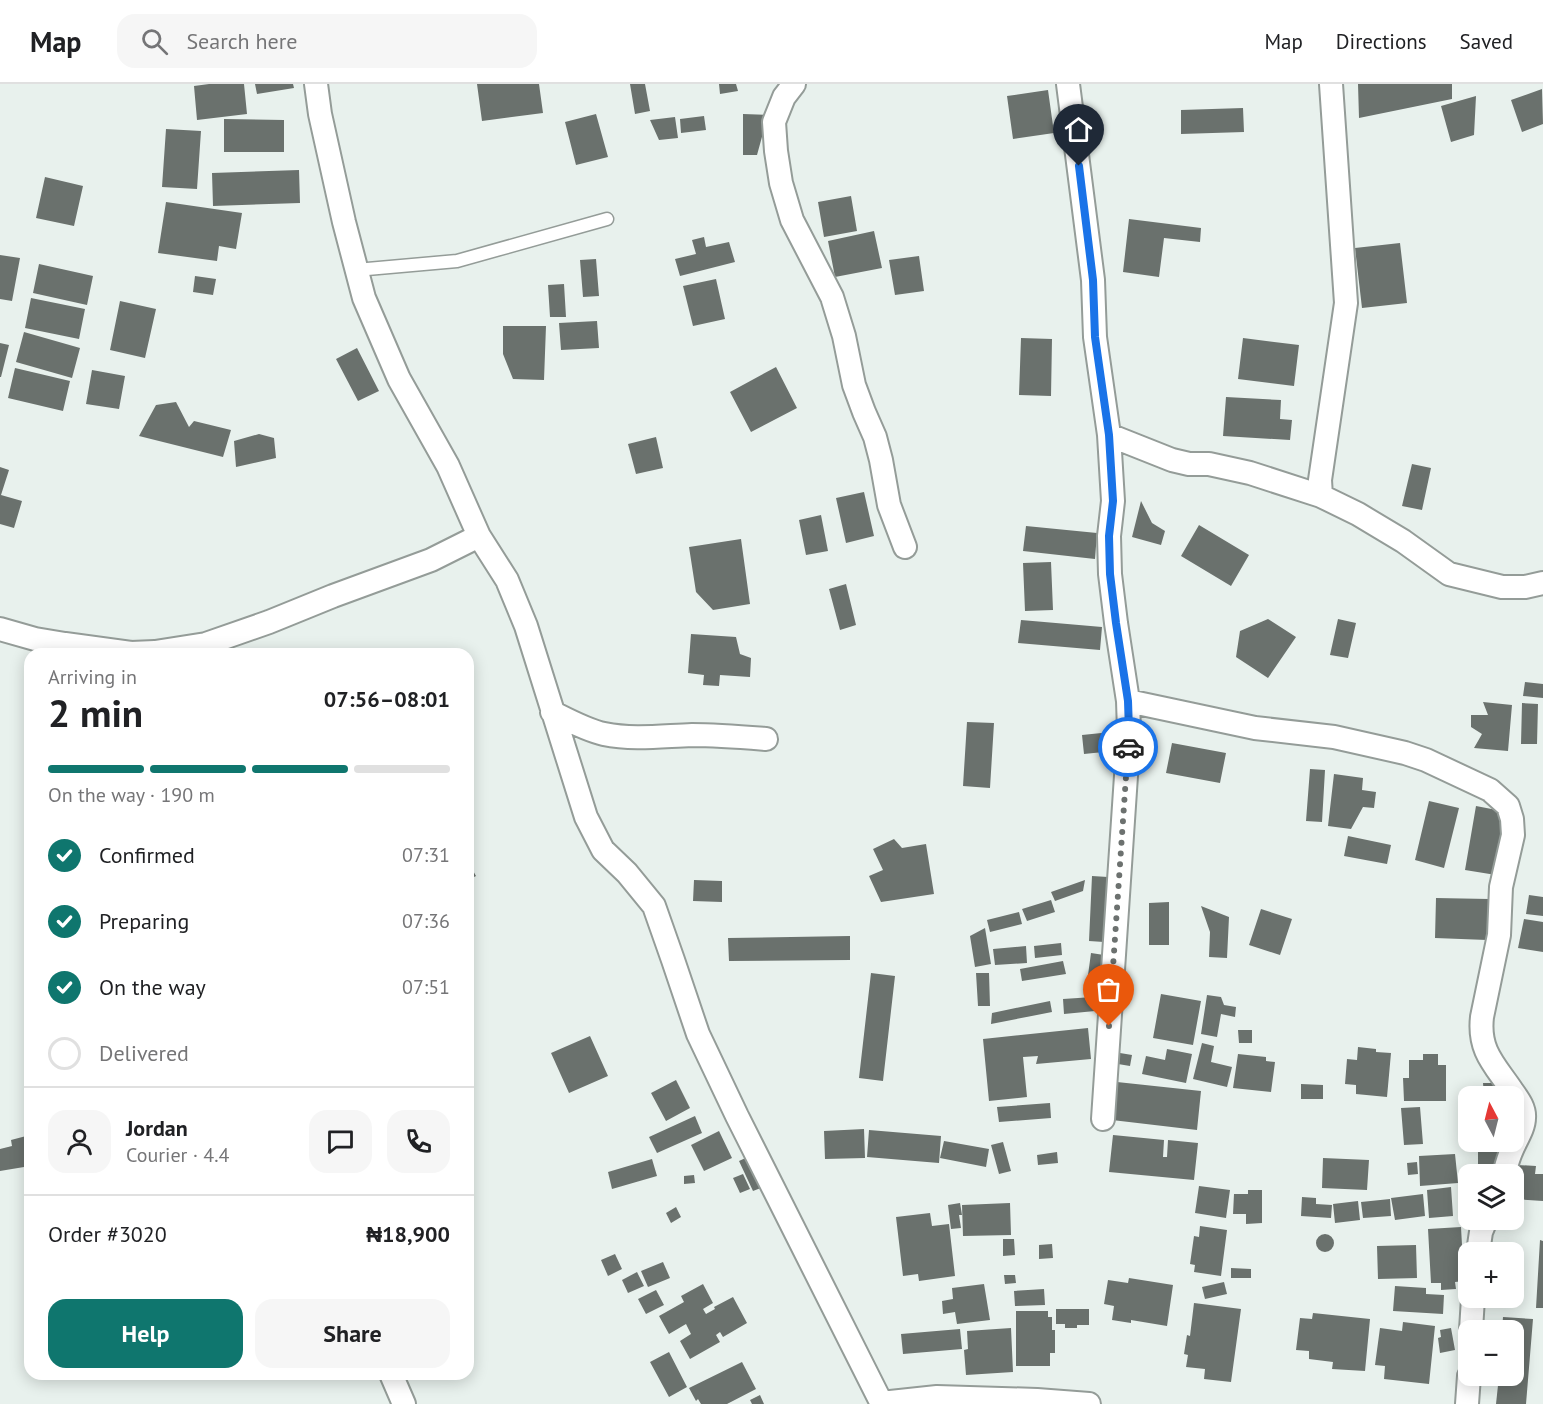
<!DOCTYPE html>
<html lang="en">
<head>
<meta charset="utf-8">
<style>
  body { margin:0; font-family:"PT Sans",sans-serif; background:#f6f6f6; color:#202124; height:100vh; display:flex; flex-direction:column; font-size:22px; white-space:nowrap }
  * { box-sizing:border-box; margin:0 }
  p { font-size:20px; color:#757577 }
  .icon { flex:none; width:33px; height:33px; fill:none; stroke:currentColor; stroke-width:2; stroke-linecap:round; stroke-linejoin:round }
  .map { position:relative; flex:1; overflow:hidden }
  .sheet { position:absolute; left:24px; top:564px; width:450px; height:732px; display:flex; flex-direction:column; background:#fff; border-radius:18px; box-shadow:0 3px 15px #0003 }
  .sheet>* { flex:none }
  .needle { width:39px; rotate:353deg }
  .fabs { position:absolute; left:1458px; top:1002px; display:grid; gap:12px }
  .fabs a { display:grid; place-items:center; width:66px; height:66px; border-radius:12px; background:#fff; box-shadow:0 3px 15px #0003; font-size:30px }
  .pin { position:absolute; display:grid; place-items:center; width:51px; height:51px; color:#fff; margin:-62px -26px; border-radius:50% 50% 50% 0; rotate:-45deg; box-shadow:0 0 6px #0007 }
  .pin .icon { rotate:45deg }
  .courier { position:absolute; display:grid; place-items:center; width:60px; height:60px; margin:-30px; border:4px solid #1a73e8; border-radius:50%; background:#fff; color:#222; box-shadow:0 2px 8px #0007 }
  .overview em { font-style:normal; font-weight:800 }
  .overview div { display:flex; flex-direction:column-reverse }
  .overview { display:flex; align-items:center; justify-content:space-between; height:102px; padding:0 24px }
  h1 { font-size:39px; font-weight:800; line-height:45px }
  .bar { display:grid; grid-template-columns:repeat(4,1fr); gap:9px 6px; align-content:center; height:72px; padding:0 24px }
  .bar i { height:8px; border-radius:4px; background:#e0e0e0 }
  .bar .selected { background:#0f766e }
  .bar p { grid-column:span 4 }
  .line { display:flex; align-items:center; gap:15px; padding:0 24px; border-top:2px solid #e0e0e0 }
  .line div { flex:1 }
  .round { display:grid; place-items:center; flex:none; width:63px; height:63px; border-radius:18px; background:#f6f6f6 }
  ol { padding:0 24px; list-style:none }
  li { display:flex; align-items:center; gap:18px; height:66px }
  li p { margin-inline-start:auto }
  li .icon { padding:6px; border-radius:50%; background:#0f766e; color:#fff; stroke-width:4 }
  li:last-child { color:#757577 }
  li i { width:33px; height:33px; border:3px solid #e0e0e0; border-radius:50% }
  .cta { display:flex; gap:12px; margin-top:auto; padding:12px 24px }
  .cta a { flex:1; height:69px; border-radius:18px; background:#0f766e; color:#fff; font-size:24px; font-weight:800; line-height:69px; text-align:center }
  .cta a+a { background:#f6f6f6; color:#202124 }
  header { display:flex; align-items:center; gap:36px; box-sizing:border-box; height:84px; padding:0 30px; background:#fff; border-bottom:2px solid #e0e0e0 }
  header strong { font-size:28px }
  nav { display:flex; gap:33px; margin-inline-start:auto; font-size:21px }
  .search { width:420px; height:54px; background:#f6f6f6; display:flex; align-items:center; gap:15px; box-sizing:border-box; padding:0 21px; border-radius:18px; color:#757577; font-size:22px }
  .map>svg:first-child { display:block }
  .building { fill:#6a716d }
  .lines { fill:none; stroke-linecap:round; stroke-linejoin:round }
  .service-casing { stroke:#949c98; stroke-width:15 }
  .minor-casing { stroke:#949c98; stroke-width:26 }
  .service { stroke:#fff; stroke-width:12 }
  .minor { stroke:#fff; stroke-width:22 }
  .done { stroke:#6c716f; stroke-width:6; stroke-dasharray:0 10.8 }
  .route { stroke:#1a73e8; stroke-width:8 }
</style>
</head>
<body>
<header>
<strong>Map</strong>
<div class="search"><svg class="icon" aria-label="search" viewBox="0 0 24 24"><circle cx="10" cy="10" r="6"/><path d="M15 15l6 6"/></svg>Search here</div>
<nav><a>Map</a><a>Directions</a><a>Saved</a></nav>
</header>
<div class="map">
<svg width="1543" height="1320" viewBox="0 0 1543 1320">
  <rect width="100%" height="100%" fill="#e8f1ed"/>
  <path class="building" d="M209,0H244L247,30L197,36L194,2Z
    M255,0H293L294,4L257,10Z
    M477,0H539L543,29L482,37Z
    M630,0H645L650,27L635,30Z
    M719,0H736L738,7L720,10Z
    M1358,0H1452V15L1359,34Z
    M1542,5L1543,40L1522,48L1511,16Z
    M1048,6L1054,49L1013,55L1007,12Z
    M1476,12L1474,51L1451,58L1441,22Z
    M1243,24L1244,48L1181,50V26Z
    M596,30L608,73L576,81L565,38Z
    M743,30L768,31L757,71H743Z
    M704,32L706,46L681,49L680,35Z
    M675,33L678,54L659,56L650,36Z
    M224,35L284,36V68H224Z
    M166,45L201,47L197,105L162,103Z
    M299,86L300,119L213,122L212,89Z
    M45,93L83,102L74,142L36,134Z
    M851,112L857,147L824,153L818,118Z
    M166,118L242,129L236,165L219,162L217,177L158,169Z
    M1129,135L1201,144L1200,158L1164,154L1159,193L1123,188Z
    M874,147L882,184L835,193L828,157Z
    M704,153L706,163L729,158L735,178L680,192L675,175L696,170L692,156Z
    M1400,159L1407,219L1362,224L1355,164Z
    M0,171L20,174L12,217L0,215Z
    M919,172L924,207L895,211L889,176Z
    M596,175L599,212L583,213L580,176Z
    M39,180L93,192L87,221L33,209Z
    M195,192L216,195L213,211L193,208Z
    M716,195L725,235L693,242L683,202Z
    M564,200L566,233H550L548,201Z
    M31,214L85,225L79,255L25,244Z
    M120,217L156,225L145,274L110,266Z
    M597,237L599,264L561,266L559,239Z
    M503,242H546L544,296L513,295L503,270Z
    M24,248L80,264L72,294L16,278Z
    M1021,254L1052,255L1051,312L1019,311Z
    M1243,254L1299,261L1294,302L1238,295Z
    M0,259L9,261L1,293H0Z
    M357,264L379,307L358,317L336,275Z
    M776,283L797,324L751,348L730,308Z
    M15,284L70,297L63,327L8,314Z
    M92,286L125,292L119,325L86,320Z
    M1226,313L1281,316L1280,335L1292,336L1290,356L1223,352Z
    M176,318L189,343L194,337L231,346L223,373L139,352L156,321Z
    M259,350L274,354L276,374L236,383L234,357Z
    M656,353L663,384L636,390L628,360Z
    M1412,380L1431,384L1422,426L1402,422Z
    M0,383L9,386L1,411L22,417L14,444L0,440Z
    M864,408L874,452L846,459L836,414Z
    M1141,417L1152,439L1165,447L1161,461L1132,453Z
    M821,431L828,467L806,471L799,436Z
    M1199,441L1249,471L1231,502L1181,472Z
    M1026,442L1097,449L1095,475L1023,467Z
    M741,455L750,520L713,526L696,508L689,463Z
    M1051,478L1053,526L1025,527L1023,479Z
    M846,500L856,541L840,546L829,505Z
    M1268,535L1296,553L1268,594L1236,573L1240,547Z
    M1338,535L1356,539L1348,574L1330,571Z
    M1021,536L1102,543L1100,566L1018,559Z
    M691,550L736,553L740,570L751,574L750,593L720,591L719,602L703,601L704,591L688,589Z
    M1525,598L1543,600V614L1523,612Z
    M1483,618L1512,621L1508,667L1474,664L1482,650L1471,643V631H1488Z
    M1522,619L1538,620L1537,660H1521Z
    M967,638L994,639L990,704L963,702Z
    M1121,647L1123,666L1084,670L1082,651Z
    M1172,659L1226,669L1220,699L1166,689Z
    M1310,685L1325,686L1322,738L1306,737Z
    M1334,690L1363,694L1362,706L1376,708L1374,724L1363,723L1351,745L1328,742Z
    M1429,717L1459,724L1444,784L1415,776Z
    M1476,722L1507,728L1496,791L1465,786Z
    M1348,752L1391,761L1387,780L1344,772Z
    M894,755L902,764L926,760L934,810L881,818L869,792L883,786L873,765Z
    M468,778L476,792L468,796Z
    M1092,792L1108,793L1104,858L1089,857Z
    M694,796L722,797V818L693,817Z
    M1085,796L1083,807L1055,817L1051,808Z
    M1529,811L1543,813V832L1526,830Z
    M1436,814L1489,815L1487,856L1435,854Z
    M1051,816L1055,828L1027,837L1022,825Z
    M1169,818V861H1149V819Z
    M1201,822L1229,833L1227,874L1209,873L1210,848Z
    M1261,825L1292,835L1280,871L1249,861Z
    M1019,828L1022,840L990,848L987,836Z
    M1524,835L1543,838V868L1518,864Z
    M985,844L991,880L975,883L970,852Z
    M850,852V876L729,877L728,854Z
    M1061,859L1062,871L1035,874L1034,862Z
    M1026,862L1027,879L995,881L993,865Z
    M1091,869L1104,871L1099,908L1086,906Z
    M1063,877L1066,890L1022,897L1020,885Z
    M871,889L895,892L883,997L859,994Z
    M976,889H989L990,922H978Z
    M1161,910L1201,917L1193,961L1153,954Z
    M1207,911L1221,913L1224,921L1236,923L1235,933L1221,930L1217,953L1201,950Z
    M1093,913L1095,927L1064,930L1063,915Z
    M1050,917L1052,928L991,940L992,929Z
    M1088,944L1091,975L1036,980L1038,972L1023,973L1027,1013L989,1017L983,955Z
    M1238,946H1252V959H1239Z
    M590,952L608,992L569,1009L551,969Z
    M1202,959L1214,962L1211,978L1232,983L1227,1003L1193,995Z
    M1358,963L1376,965V968L1391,969L1387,1013L1356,1010V1001L1345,1000L1347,975L1357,976Z
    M1167,965L1192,970L1186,999L1142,990L1146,972L1165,976Z
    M1120,969L1132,971L1130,982L1118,980Z
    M1238,970L1266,973V977L1275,978L1271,1008L1233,1004Z
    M1423,970H1438V981H1446V1017H1404L1403,994H1409V976H1423Z
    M676,996L690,1024L666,1037L651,1009Z
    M1117,998L1201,1007L1197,1046L1112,1036Z
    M1483,999H1501L1502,1012H1484Z
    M1301,1000L1323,1001V1015H1301Z
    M1050,1019L1051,1034L999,1038L997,1023Z
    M1420,1023L1423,1060L1404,1061L1401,1024Z
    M1465,1027H1468V1044H1465Z
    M695,1032L702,1049L657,1069L649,1053Z
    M864,1045L865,1074L825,1075L824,1047Z
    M869,1046L941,1052L939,1079L867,1073Z
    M719,1047L732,1074L704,1087L691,1061Z
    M30,1051V1082L0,1087V1065L12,1062L11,1056Z
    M1113,1051L1164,1056L1163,1073H1167L1168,1056L1198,1059L1194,1096L1109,1088Z
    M944,1057L989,1065L986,1083L940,1074Z
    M1003,1058L1011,1087L999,1090L991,1061Z
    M1478,1058H1499V1082H1478Z
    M1057,1068L1058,1079L1038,1081L1037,1071Z
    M1455,1070L1458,1099L1420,1102L1419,1072Z
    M752,1071L766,1102L753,1107L739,1077Z
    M1323,1074L1369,1076L1367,1106L1322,1104Z
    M652,1075L657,1092L612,1105L608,1088Z
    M1417,1078L1418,1090L1408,1091L1407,1079Z
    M1517,1081L1536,1082L1535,1090H1543V1117L1514,1115Z
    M743,1090L750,1105L740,1109L733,1094Z
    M694,1091L695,1099L684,1100V1092Z
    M1199,1102L1230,1106L1226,1134L1195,1129Z
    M1451,1103L1453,1132L1429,1134L1427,1106Z
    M1248,1106H1262V1139L1246,1140V1130H1233L1234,1110H1248Z
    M1423,1110L1425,1132L1395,1136L1391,1114Z
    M1302,1113L1316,1114V1120L1332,1121L1331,1134L1301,1132Z
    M1390,1115L1391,1132L1363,1134L1361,1118Z
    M1358,1117L1360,1136L1335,1139L1333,1120Z
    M960,1119L962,1131H959L961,1144L951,1145L948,1121Z
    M1010,1119L1011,1151L963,1152L962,1121Z
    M676,1123L681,1133L671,1139L666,1129Z
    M930,1129L932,1142L949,1140L955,1192L919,1197L918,1190L903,1192L896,1133Z
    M1200,1142L1227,1146L1221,1192L1194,1188L1195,1181L1190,1180L1194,1152L1199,1153Z
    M1461,1143L1464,1197L1455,1198L1456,1205L1441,1206V1199H1431L1428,1145Z
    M1316 1159a9 9 0 1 1 18 0a9 9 0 1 1-18 0Z
    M1003,1155H1014L1015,1171L1003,1172Z
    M1540,1156L1543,1157V1224H1536Z
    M1052,1160L1053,1174L1039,1175V1161Z
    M1416,1161L1417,1194L1378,1195L1377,1162Z
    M615,1170L622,1185L608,1192L601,1176Z
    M663,1178L670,1194L648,1203L641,1187Z
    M1231,1184L1251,1185V1194H1231Z
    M637,1188L644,1202L628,1209L622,1196Z
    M1004,1191H1015L1016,1199L1005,1200Z
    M1129,1194L1173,1201L1167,1242L1131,1236V1239L1112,1236L1114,1222L1104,1220L1108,1196L1128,1199Z
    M1224,1198L1227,1210L1205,1215L1202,1203Z
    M703,1200L713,1219L703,1225L706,1230L715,1225L714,1223L733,1213L747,1239L723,1253L720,1248L716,1251L720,1258L690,1275L680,1257L691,1250L686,1240L669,1250L659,1232L684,1218L681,1212Z
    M984,1200L990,1236L957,1240L955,1228L943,1230L942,1217L953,1215L952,1204Z
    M1395,1202L1426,1204V1210L1444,1211L1443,1230L1393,1227Z
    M1044,1205L1045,1221L1015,1222L1014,1207Z
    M656,1206L664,1221L646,1230L638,1215Z
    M1194,1219L1241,1225L1231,1298L1204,1295L1205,1285L1186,1283L1188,1271L1184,1270L1187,1251L1190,1252Z
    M1056,1225H1089V1241H1077V1244H1065V1240H1056Z
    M1016,1227H1048V1233H1052V1246H1055V1269H1050V1282H1016Z
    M1313,1229L1370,1235L1365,1287L1332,1285L1333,1278L1309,1275V1267L1296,1266L1300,1234L1312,1235Z
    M1503,1233L1533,1235L1526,1320H1496L1499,1292H1514V1246H1502Z
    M1403,1238L1435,1242L1429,1300L1384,1295L1385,1282L1375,1281L1380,1244L1402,1247Z
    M1011,1244L1013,1288L966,1291L964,1266L968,1265L967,1247Z
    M1451,1244L1455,1266L1440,1269L1438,1254L1441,1253L1440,1246Z
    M960,1245L962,1265L903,1270L901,1250Z
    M669,1268L687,1303L669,1313L650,1278Z
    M742,1278L756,1305L727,1320H701L698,1315L696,1317L689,1304Z
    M760,1311L764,1320H752L750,1316Z"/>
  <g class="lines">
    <g class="service-casing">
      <path id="service" d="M356,186L457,177L607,135"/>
    </g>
    <g class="minor-casing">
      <path id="minor" d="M316,0L320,30L344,138L364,214L399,295L448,382L479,452L507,496L526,542L586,733L603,766L627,789L654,822L673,876L698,950L737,1032L882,1320
        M794,0L784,13L774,38L776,67L781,99L792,136L832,213L844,252L854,301L864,328L875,353L881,376L889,421L905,463
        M1068,0L1093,196L1095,253L1109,351L1113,417L1109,452L1110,490L1116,539L1128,617L1129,647L1103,1035
        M1109,351L1172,376L1189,380H1209L1250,389L1321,412L1358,430L1403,457L1449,490L1502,503H1525L1543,499
        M1321,412L1320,396L1346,219L1331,0
        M0,545L35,555L65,560L69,570
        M65,560L131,569L155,568L206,560L269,538L333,512L431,476L479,452
        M1128,617L1255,644L1334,653L1405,669L1426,676L1490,706L1508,722L1512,735L1513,751L1501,803L1499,851L1482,933C1478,968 1496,982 1513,1008C1518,1015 1525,1024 1524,1034C1524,1045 1515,1057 1511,1068C1508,1075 1506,1083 1504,1090
        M552,628C568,636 586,646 604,650C633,656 662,652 692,651C717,651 741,653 766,655
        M1478,1168L1481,1148L1486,1136
        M1471,1246L1473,1214
        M391,1290L404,1320
        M881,1319L937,1313L1037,1316L1089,1320
        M1467,1320L1469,1292"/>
    </g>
    <use href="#service" class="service"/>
    <use href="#minor" class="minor"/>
  </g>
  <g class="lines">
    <path class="done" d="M1109,942L1128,663"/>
    <path class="route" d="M1079,82L1093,196L1095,253L1109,351L1113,417L1109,452L1110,490L1116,539L1128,617L1129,647L1128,663"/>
  </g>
</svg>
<div class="fabs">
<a><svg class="needle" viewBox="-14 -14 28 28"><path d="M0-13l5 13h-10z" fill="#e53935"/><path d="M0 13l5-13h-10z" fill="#757577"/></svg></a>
<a><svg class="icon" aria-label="layers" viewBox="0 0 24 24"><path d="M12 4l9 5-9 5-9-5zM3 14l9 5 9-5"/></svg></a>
<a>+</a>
<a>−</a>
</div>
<div class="pin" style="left:1109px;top:942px;background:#ea580c"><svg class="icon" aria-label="bag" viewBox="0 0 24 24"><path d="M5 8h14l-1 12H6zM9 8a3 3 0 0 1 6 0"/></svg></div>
<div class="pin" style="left:1079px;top:82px;background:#1f2937"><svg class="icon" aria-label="home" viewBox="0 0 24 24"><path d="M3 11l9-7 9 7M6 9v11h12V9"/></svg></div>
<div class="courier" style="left:1128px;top:663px"><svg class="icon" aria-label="car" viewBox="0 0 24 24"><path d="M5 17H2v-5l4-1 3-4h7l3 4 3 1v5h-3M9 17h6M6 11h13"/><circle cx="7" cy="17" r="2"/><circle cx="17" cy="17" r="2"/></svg></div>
<section class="sheet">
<div class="overview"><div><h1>2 min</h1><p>Arriving in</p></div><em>07:56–08:01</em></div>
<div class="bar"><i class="selected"></i><i class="selected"></i><i class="selected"></i><i></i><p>On the way · 190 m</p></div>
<ol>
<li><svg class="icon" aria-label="check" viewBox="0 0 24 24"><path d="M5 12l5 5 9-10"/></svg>Confirmed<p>07:31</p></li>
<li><svg class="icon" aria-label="check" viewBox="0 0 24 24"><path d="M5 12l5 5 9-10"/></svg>Preparing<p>07:36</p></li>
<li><svg class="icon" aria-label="check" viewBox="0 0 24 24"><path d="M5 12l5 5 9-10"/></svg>On the way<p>07:51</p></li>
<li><i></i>Delivered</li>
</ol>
<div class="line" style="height:108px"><a class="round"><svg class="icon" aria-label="person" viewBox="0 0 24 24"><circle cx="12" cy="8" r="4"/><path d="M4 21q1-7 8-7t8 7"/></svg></a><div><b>Jordan</b><p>Courier · 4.4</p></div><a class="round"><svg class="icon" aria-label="chat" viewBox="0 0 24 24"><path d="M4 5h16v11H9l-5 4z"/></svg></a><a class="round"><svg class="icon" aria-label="phone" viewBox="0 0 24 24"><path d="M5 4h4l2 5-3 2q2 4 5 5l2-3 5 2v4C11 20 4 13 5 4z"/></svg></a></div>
<div class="line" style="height:78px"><div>Order #3020</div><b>₦18,900</b></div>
<div class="cta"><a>Help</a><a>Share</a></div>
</section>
</div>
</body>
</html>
